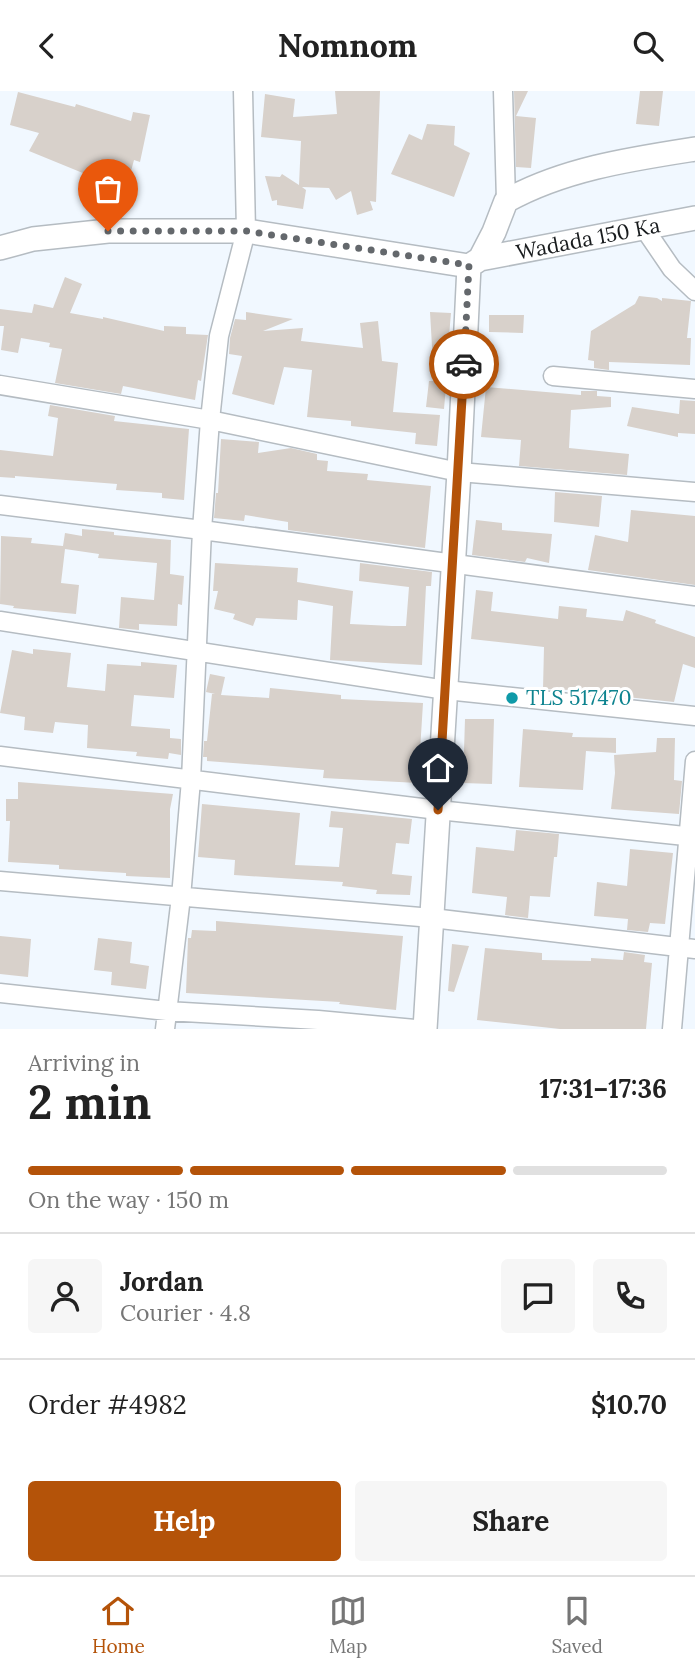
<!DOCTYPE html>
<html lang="en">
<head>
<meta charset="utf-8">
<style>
  body { margin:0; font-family:Lora,serif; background:#f6f6f6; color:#222; height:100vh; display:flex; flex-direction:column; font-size:26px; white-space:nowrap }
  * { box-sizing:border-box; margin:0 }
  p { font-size:23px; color:#767676 }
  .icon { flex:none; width:38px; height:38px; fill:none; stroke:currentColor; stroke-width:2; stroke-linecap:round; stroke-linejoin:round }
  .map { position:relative; height:938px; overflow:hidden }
  .sheet { display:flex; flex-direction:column; background:#fff; flex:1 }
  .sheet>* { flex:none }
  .pin { position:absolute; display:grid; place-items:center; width:60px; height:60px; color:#fff; margin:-72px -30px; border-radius:50% 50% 50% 0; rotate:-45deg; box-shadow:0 0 7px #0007 }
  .pin .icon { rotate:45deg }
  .courier { position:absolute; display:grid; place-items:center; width:70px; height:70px; margin:-35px; border:5px solid #b45309; border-radius:50%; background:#fff; color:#222; box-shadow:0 2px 9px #0007 }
  .headline em { font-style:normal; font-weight:700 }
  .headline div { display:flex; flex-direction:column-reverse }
  .headline { display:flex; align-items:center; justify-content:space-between; height:119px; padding:0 28px }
  h1 { font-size:46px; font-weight:700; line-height:52px }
  .bar { display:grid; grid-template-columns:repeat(4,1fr); gap:10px 7px; align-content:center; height:84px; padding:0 28px }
  .bar i { height:9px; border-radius:5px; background:#e0e0e0 }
  .bar .active { background:#b45309 }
  .bar p { grid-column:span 4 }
  .line { display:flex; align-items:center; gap:18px; padding:0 28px; border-top:2px solid #e0e0e0 }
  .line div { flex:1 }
  .round { display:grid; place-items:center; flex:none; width:74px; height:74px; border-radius:7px; background:#f6f6f6 }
  .action { display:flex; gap:14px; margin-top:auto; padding:14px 28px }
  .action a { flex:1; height:80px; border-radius:7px; background:#b45309; color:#fff; font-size:28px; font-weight:700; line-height:80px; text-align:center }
  .action a+a { background:#f6f6f6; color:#222 }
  header { display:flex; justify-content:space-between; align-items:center; height:91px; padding:0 28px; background:#fff; font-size:32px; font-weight:700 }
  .tab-bar { display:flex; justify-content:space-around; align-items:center; height:98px; border-top:2px solid #e0e0e0; background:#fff; font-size:19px; color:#767676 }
  .tab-bar a { display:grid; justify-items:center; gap:4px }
  .tab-bar .active { color:#b45309 }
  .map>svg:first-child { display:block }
  .building { fill:#d8d1cb }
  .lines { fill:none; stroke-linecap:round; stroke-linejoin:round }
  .minor-casing { stroke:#b5bcc2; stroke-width:21 }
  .tertiary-casing { stroke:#b5bcc2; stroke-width:26 }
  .minor { stroke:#fff; stroke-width:18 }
  .tertiary { stroke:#fff; stroke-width:23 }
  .done { stroke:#64686c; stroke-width:7; stroke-dasharray:0 12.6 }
  .route { stroke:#b45309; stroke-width:9 }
  .culture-dot { fill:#0f9aa8; stroke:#fff; stroke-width:2.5 }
  .labels { text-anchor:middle; stroke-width:6; stroke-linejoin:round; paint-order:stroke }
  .street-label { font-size:21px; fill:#181b1d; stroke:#fff }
  .culture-label { font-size:21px; fill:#0d838f; stroke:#fff; text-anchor:start }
</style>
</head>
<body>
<header><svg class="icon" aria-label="back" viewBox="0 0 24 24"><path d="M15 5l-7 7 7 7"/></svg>Nomnom<svg class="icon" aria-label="search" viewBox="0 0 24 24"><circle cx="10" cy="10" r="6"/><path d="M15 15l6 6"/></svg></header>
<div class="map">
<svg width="695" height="938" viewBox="0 0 695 938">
  <rect width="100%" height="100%" fill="#f1f8ff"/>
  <path class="building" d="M335,0H380L376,111L370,110L373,119L357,124L351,100L336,109L329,97L302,96L306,99L303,118L277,114V109L272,110L265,85L280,86L282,83L299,94L301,50L261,46L265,3L295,8L293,26L337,23Z
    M514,0H528L516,25L536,27L531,77L516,76Z
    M640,0H663L659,35L636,33Z
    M18,1L75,16L76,13L131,30L133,21L150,24L140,71L134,69L127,95L95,87L29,60L39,42L10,34Z
    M427,33L455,35L454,54L470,62L454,106L391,83L409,43L422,49Z
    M65,186L82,193L70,222L103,228V226L164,240V235L186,236V243L208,244L201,290L198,289L195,309L123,295L121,303L55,292L62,258L49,256L50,252L21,247L18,262L1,259L4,235H0V218L32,222L34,213L53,217Z
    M639,205L657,207L662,210V207L691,210L687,247H691L690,274L609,271V279L594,277V270L588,269L591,240L635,213Z
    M246,221L293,228L263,240L303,237L301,250L363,257L360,232L378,230L382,270L398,272L393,321L440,324L437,355L415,353L416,342L351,335V330L307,326L312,279L284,276L274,314L232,303L242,265L229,263L230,247L235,228L246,229Z
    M430,221L451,222L448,257H450V272H448L444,318L426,316L429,290H434Z
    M489,224H524L523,242L489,241Z
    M486,296L581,304V300H597V305L611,306V316L571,319L569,357L629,363L627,384L519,375L521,349L481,346Z
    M680,309L695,310V343L678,342V346L627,335L632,316L679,323Z
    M50,314L115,325L114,330L189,338L184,409L162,407V402L116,399L117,393L15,385V387L0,386V359L53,365L58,327L48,325Z
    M221,348L259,351L258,362L291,357L317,363V369L328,370L327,380L368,383L367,389L431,395L425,457L288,439V431L245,424L244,430L214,427L216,402H218Z
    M555,401L602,405L599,436L554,431Z
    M631,419L695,425V494L588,479L595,444L628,451Z
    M476,429L502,432V439L552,443L549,472L527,467L525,471L472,464Z
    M82,438L114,441V444L171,449L170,483L184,485L182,514L178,513L177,535L139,533V539L119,537L121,506L154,509L157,472L98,467L99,463L65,458L61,492L79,494L76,523L13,517L14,515L0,513L1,445L32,447L31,452L63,455L65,442L82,445Z
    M215,472L298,477L297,491L353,500L350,533L392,535H406L409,496L359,490L360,472L432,481L431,495H426L422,574L330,569L333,515L298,509L297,529L256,527L253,535L233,528L235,523L214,518L218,500H213Z
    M476,499L493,501L491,520L558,528L559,515L587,518L586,526L623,530L626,519L656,529L655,532L695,546V577L683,573L674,611L598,603V600L543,598L544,556L471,548Z
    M33,558L71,562L67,596L105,600L107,573L141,575V571L177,574L174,607L134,604L131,635L170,638V647L181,648V664L169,662L168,668L136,665L137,661L87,657L88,634L55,631L53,642L24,639L25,626L0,622L12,559L33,563Z
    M210,583L225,586L221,604L269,607L270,597L341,604V608L423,612L418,692L323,687L324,679L207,670V666H203L204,650H207L212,603H215L206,601Z
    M465,628H494L492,693L463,692Z
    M523,638L573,642L572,646L616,647V662L586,660L583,699L519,696Z
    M657,647H675L674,689L682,690L679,723L611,718L615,682L614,664L656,661Z
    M18,691L173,703L170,718V787L126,785V782L59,778V774L8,771L10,730H6V708H18Z
    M202,713L300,722L295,774L339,776L343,737L329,736L331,720L412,728L409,753L396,752L392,783L412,785L410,804L376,803L377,799L342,795L343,791L234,784L235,769L198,766Z
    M516,739L559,743L557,766H554L550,806L530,805L528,827L505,824L507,806L472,802L476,756L514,760Z
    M630,758L673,762L665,833L650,832L648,841L627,839L628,828L594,825L597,791L627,795Z
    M216,830L403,845L396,919L339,913L340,911L186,902L188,847H191L192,839L216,840Z
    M0,845L31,848L28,886L0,883Z
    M98,847L132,851L130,872L149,875L146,898L111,894L112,881L94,879Z
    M452,853L469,855L454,901L448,900Z
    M485,857L542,862V869L591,870V867L623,869L624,861L645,864L644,871L652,872L646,938H560L477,929Z"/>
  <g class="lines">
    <g class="minor-casing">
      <path id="minor" d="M503,0L506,110
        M644,137L672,178L695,200
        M553,285L695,298
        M0,294L210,329L459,381L695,401
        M0,414L202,439L695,505
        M0,530L446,599L695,625
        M0,665L438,719L695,746
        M0,790L432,827L695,858
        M0,902L167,920L318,929L415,938
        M165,938L181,806L191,689L202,439L210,329L219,245L246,140L243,0
        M672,938L695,670"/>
    </g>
    <g class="tertiary-casing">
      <path id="tertiary" d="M0,157L33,148L108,140H246L469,175L480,168L695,127
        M480,168L494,141L506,110C563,78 631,68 695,58
        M425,938L459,381L469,175"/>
    </g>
    <use href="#minor" class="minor"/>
    <use href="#tertiary" class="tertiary"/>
  </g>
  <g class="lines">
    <path class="done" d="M108,140H246L469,174L464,273"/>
    <path class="route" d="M438,719L464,273"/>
  </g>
  <circle class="culture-dot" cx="512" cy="607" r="7"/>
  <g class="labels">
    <g class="street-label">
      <text transform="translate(588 148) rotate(-11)" y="7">Wadada 150 Ka</text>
    </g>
    <g class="culture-label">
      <text x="526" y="614">TLS 517470</text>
    </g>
  </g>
</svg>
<div class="pin" style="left:108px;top:140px;background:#ea580c"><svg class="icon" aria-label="bag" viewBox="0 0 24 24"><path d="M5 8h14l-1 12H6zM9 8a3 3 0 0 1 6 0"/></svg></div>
<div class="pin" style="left:438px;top:719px;background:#1f2937"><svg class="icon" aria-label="home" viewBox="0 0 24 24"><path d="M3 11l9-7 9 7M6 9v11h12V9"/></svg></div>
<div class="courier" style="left:464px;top:273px"><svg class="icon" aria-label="car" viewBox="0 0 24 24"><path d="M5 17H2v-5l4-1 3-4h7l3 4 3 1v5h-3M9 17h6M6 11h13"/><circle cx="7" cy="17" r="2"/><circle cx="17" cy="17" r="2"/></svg></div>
</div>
<section class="sheet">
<div class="headline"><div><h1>2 min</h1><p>Arriving in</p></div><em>17:31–17:36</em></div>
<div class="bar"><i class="active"></i><i class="active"></i><i class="active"></i><i></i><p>On the way · 150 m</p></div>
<div class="line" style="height:126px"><a class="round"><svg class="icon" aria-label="person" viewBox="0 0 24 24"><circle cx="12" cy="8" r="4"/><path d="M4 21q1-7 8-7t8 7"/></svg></a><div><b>Jordan</b><p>Courier · 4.8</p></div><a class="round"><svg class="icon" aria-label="chat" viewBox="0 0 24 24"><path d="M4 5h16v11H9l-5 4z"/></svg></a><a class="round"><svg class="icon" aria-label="phone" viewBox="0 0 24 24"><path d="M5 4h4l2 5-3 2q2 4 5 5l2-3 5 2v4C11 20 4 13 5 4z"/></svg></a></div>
<div class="line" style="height:91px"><div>Order #4982</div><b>$10.70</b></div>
<div class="action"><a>Help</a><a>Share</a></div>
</section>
<nav class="tab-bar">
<a class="active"><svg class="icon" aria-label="home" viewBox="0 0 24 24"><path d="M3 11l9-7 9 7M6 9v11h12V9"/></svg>Home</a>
<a><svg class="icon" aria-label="map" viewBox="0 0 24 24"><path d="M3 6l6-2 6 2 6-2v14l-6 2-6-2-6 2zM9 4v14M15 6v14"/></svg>Map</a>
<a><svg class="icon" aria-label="saved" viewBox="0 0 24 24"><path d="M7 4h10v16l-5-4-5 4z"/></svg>Saved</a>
</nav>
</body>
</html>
